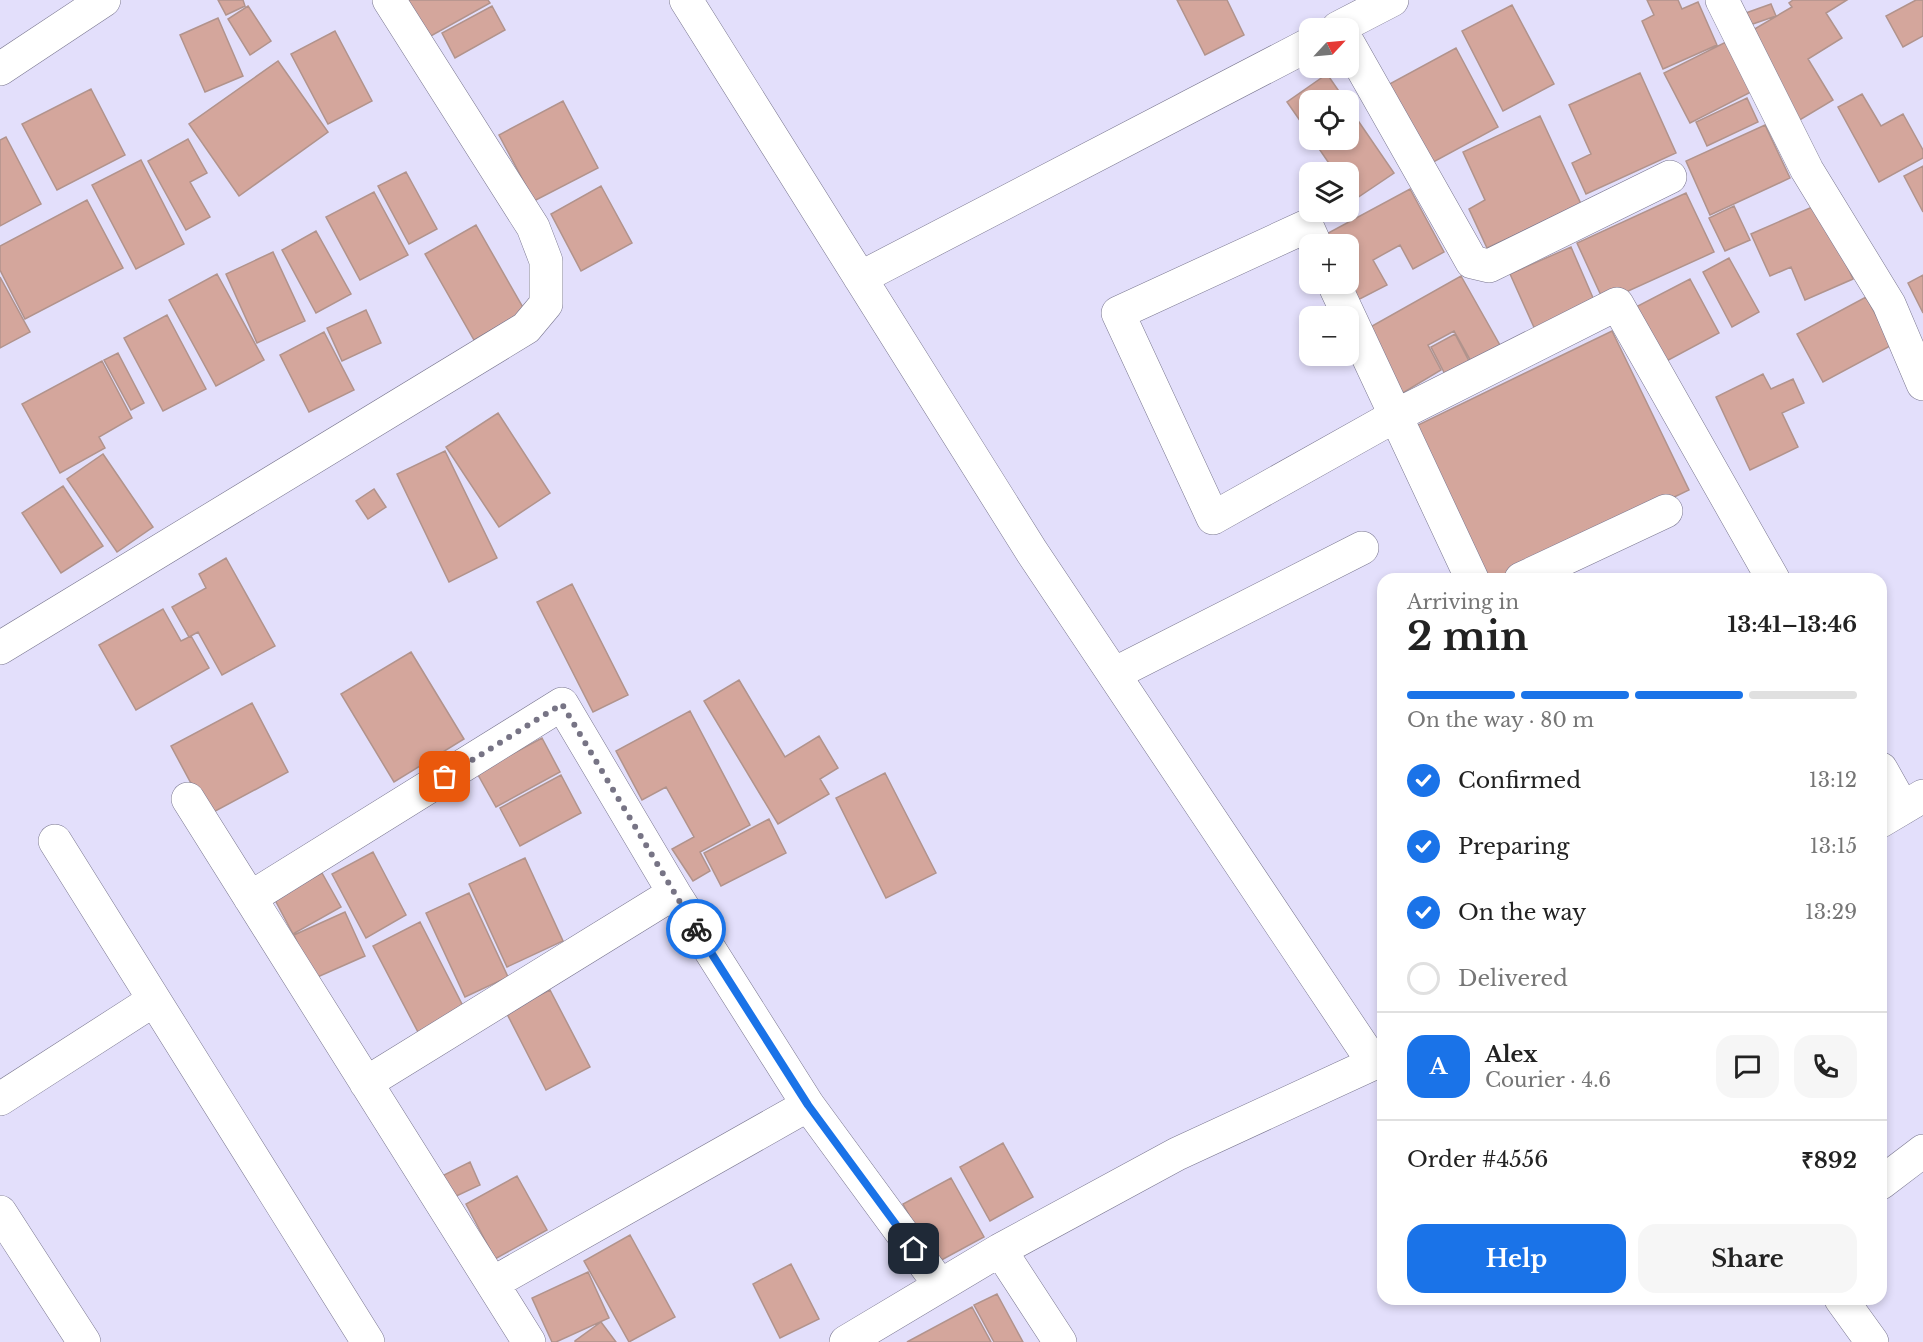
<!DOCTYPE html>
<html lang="en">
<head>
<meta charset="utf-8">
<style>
  body { margin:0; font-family:"Libre Baskerville",serif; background:#f6f6f6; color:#222; height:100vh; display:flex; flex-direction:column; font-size:22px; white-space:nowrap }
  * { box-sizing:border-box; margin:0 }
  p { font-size:20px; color:#767676 }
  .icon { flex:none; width:33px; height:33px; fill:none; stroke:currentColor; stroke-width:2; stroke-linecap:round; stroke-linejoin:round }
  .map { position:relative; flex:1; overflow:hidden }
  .panel { position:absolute; left:1377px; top:573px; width:510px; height:732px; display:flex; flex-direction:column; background:#fff; border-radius:18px; box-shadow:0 3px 9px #0003 }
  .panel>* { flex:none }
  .needle { width:39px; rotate:64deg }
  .fabs { position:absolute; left:1299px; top:18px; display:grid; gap:12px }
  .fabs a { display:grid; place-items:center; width:60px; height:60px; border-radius:12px; background:#fff; box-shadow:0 3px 9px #0003; font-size:30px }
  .pin { position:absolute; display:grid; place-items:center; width:51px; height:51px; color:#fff; margin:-26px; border-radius:12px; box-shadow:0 3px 9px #0006 }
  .courier { position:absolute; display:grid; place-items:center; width:60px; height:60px; margin:-30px; border:4px solid #1a73e8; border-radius:50%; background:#fff; color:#222; box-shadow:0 2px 8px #0007 }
  .headline em { font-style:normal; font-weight:800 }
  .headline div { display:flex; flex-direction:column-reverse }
  .headline { display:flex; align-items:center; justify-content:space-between; height:102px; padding:0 30px }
  h1 { font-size:39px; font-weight:800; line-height:45px }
  .bar { display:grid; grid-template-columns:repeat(4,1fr); gap:9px 6px; align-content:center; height:72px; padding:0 30px }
  .bar i { height:8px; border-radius:4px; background:#e0e0e0 }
  .bar .on { background:#1a73e8 }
  .bar p { grid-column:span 4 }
  .line { display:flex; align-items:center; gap:15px; padding:0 30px; border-top:2px solid #e0e0e0 }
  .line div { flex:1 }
  .round { display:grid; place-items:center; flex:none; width:63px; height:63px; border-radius:18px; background:#f6f6f6 }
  ol { padding:0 30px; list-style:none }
  li { display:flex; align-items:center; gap:18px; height:66px }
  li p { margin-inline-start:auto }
  li .icon { padding:6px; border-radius:50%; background:#1a73e8; color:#fff; stroke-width:4 }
  li:last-child { color:#767676 }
  li i { width:33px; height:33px; border:3px solid #e0e0e0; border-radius:50% }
  .primary-button { display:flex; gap:12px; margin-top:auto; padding:12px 30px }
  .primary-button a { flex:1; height:69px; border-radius:18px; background:#1a73e8; color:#fff; font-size:24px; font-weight:800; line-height:69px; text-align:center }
  .primary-button a+a { background:#f6f6f6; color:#222 }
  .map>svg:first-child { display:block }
  .building { fill:#d4a69c; stroke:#b1938c; stroke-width:1.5 }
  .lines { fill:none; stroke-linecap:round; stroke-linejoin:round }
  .minor-casing { stroke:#79768f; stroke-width:34 }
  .minor { stroke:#fff; stroke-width:33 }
  .done { stroke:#777485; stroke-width:6; stroke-dasharray:0 10.8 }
  .route { stroke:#1a73e8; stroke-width:8 }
</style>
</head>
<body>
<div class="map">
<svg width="1923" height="1342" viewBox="0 0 1923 1342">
  <rect width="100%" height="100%" fill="#e3dffb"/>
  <path class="building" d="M218,0H243L245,6L226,15Z
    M408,0H488L490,3L429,37Z
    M1177,0H1227L1244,35L1205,55Z
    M1647,0H1678L1682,9L1698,2L1717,45L1663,69L1642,21L1654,15Z
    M1793,0H1847L1826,13L1842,38L1808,59L1833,100L1798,121L1746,34L1792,7L1789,3Z
    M1916,0H1923V36L1903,47L1886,16Z
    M1771,4L1776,16L1747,26L1743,14Z
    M1512,5L1554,84L1503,111L1462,31Z
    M248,6L271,41L250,55L228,19Z
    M492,6L505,30L455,58L442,33Z
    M218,18L243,76L205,92L180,35Z
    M335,31L372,101L328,124L291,54Z
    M1726,42L1751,92L1690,123L1664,73Z
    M1456,48L1498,127L1426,166L1384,87Z
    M278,61L328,132L239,196L189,124Z
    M1640,73L1676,153L1586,194L1572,163L1591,154L1569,105Z
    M1327,74L1345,100H1310V135L1287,102Z
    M91,89L125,155L57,190L22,124Z
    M1862,94L1881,126L1903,114L1923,150V158L1879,182L1838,107Z
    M1747,98L1758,122L1707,146L1696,122Z
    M563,101L598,168L534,201L499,135Z
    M1348,106L1394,173L1354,200L1348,193V172H1335L1313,140H1348Z
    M1540,116L1581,204L1487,248L1469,209L1485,200L1463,152Z
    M1765,125L1790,178L1710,215L1686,161Z
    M6,137L41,204L0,226V140Z
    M188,139L207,173L190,182L210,217L186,230L148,161Z
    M141,160L184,244L136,269L92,185Z
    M1923,166V212L1904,176Z
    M406,172L437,229L409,244L378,186Z
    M601,186L632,243L581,271L551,214Z
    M1410,189L1444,252L1413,269L1400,245L1373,260L1387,285L1354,302L1348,284V244H1323L1319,238Z
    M374,192L408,255L360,280L326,217Z
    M1686,193L1714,252L1604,302L1577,243Z
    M87,200L123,268L25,319L0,270V246Z
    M1819,204L1853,279L1805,300L1791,267L1770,276L1751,234Z
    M1734,206L1750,240L1725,251L1709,218Z
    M476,225L525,311L474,340L425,254Z
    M316,231L351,294L316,313L282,250Z
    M1571,247L1597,307L1537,334L1510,274Z
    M273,252L305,321L257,343L226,274Z
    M1729,258L1759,312L1732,327L1703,272Z
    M217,274L264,360L216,386L169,300Z
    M1923,275V313L1908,283Z
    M1461,276L1501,347L1472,363L1454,331L1428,345L1441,370L1401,394L1365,330Z
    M0,277L30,332L0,348Z
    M1690,279L1719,333L1661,364L1632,309Z
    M1866,297L1892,345L1823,382L1797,334Z
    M366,310L381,343L342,361L327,328Z
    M167,315L206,389L163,411L124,338Z
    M1612,331L1689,490L1504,579H1489L1416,426Z
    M324,332L354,390L309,412L280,355Z
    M1455,334L1471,365L1447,378L1431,347Z
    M118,353L144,403L131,410L104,360Z
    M102,361L132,418L99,437L105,448L60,473L22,404Z
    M1763,374L1771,389L1793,379L1804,403L1782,413L1798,447L1750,470L1716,397Z
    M498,413L550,493L499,527L446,447Z
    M445,451L497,558L449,582L397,474Z
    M103,454L153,527L117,552L67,479Z
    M63,486L103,546L61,573L22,513Z
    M374,489L386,507L368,519L356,501Z
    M226,558L275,646L222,675L198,632L189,637L172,607L206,588L199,574Z
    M572,584L628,695L593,712L537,602Z
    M163,609L181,641L191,636L209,668L136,710L99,645Z
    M411,652L464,739L394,782L341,694Z
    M739,680L785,757L819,736L838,768L820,779L829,794L778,824L704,701Z
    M252,703L288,772L208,815L171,746Z
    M690,711L750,825L700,852L710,871L693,881L672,849L694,837L666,787L642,800L616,751Z
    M542,738L560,772L496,807L477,773Z
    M885,773L936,873L886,898L836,798Z
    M561,775L581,813L520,846L500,808Z
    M769,819L786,853L721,886L704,853Z
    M373,852L406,915L366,938L332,874Z
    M525,858L563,941L507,967L469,884Z
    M322,873L341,907L293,934L274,898Z
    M469,893L508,977L465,997L426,913Z
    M345,912L365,956L313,979L294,935Z
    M420,922L465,1010L419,1034L373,946Z
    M550,990L590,1067L546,1090L506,1012Z
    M1003,1143L1033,1197L990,1221L960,1167Z
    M470,1162L480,1185L450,1199L440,1177Z
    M517,1176L547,1230L495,1259L466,1204Z
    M951,1178L984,1237L936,1263L903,1204Z
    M630,1235L675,1317L629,1342L584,1261Z
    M791,1264L819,1319L780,1338L753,1284Z
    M588,1272L609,1318L556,1342H552L532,1298Z
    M997,1294L1023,1342H994L974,1305Z
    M972,1307L991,1342H907Z
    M601,1322L616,1342H575V1341Z"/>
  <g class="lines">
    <g class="minor-casing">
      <path id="minor" d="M686,0L1032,552L1373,1062
        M1722,0L1807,170L1889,304L1923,384
        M1338,28L1392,0
        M1348,43L1472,262L1489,266L1670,177
        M0,69L104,0
        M1315,244L1307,226L1118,313L1213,518L1395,416L1617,304L1773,579
        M860,278L1310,44
        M1334,284L1472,579
        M1521,579L1666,511
        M0,648L526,328L546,304V261L533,227L389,0
        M1114,674L1362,548
        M1881,769L1903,808
        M188,799L529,1342
        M1881,821L1923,796
        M55,841L368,1342
        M250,898L562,704L674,893L808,1105L940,1285
        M366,1083L674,893
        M0,1099L154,1000
        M1881,1183L1923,1151
        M0,1212L84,1342
        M1000,1250L1060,1342
        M493,1283L808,1105
        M1841,1299L1872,1342
        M846,1342L1000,1250L1177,1154L1383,1059"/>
    </g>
    <use href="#minor" class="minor"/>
  </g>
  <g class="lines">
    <path class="done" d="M445,777L562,704L696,929"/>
    <path class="route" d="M696,929L808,1105L914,1249"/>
  </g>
</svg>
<div class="fabs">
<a><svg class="needle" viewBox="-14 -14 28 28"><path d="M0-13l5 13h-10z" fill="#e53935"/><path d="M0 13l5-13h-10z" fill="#767676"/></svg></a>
<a><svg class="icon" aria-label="locate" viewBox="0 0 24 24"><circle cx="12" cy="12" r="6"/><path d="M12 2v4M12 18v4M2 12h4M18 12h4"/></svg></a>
<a><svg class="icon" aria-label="layers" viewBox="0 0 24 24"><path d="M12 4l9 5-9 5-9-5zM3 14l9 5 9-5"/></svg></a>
<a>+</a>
<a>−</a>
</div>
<div class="pin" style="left:445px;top:777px;background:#ea580c"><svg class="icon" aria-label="bag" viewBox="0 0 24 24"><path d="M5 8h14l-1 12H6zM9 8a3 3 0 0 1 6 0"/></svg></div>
<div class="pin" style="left:914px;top:1249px;background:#1f2937"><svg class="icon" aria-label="home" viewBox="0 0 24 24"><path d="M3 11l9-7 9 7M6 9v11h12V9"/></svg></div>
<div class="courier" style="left:696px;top:929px"><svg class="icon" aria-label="bike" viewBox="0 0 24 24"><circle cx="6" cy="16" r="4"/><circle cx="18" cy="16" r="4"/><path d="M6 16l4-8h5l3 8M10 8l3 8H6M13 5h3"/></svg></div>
<section class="panel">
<div class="headline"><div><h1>2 min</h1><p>Arriving in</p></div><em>13:41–13:46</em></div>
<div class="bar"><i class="on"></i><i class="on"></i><i class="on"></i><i></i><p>On the way · 80 m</p></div>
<ol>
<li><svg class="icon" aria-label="check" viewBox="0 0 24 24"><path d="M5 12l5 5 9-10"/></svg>Confirmed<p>13:12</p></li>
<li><svg class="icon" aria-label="check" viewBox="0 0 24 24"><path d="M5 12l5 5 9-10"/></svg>Preparing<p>13:15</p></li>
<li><svg class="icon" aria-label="check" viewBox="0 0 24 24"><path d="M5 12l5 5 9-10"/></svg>On the way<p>13:29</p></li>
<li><i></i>Delivered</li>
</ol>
<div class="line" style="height:108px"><b class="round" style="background:#1a73e8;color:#fff">A</b><div><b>Alex</b><p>Courier · 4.6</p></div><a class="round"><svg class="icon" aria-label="chat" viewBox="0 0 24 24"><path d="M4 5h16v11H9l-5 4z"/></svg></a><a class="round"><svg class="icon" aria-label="phone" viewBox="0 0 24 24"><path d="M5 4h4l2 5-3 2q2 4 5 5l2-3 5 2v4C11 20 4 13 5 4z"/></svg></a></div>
<div class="line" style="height:78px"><div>Order #4556</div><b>₹892</b></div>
<div class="primary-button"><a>Help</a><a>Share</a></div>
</section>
</div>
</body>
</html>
